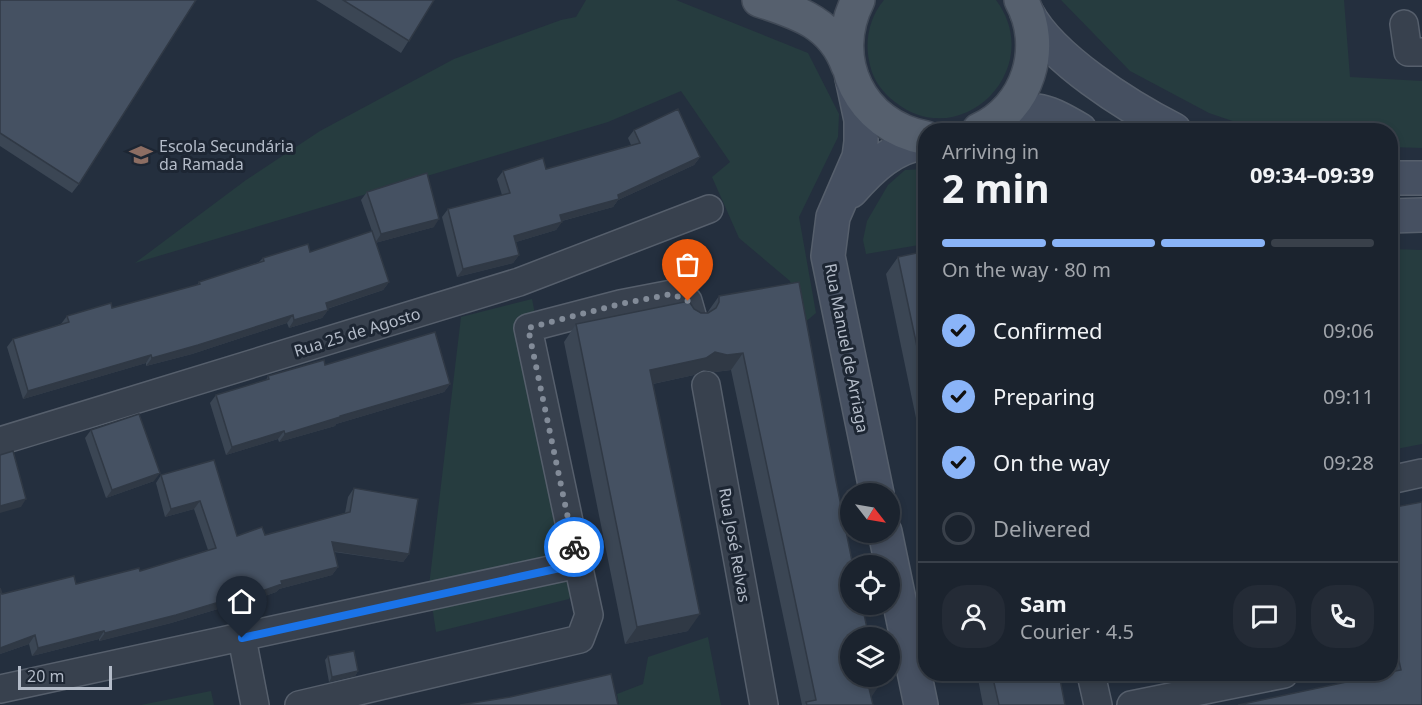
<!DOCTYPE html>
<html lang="en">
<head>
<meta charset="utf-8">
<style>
  body { margin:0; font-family:"Noto Sans",sans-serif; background:#242b36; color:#f1f3f6; height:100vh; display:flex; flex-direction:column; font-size:22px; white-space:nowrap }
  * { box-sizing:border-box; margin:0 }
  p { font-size:20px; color:#a0a4aa }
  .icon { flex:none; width:33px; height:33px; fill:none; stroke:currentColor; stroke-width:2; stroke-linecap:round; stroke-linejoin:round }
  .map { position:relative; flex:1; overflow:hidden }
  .sheet { position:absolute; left:918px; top:123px; width:480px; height:558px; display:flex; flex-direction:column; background:#1b232e; border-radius:24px; box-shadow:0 3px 9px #0003,0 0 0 2px #39404a }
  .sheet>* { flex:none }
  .needle { width:39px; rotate:121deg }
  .buttons { position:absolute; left:840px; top:483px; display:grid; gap:12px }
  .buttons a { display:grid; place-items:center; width:60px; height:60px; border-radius:50%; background:#1b232e; box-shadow:0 3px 9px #0003,0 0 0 2px #39404a; font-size:30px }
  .scale { position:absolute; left:18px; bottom:15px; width:94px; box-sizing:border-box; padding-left:6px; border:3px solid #b4bcc9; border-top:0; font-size:16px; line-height:21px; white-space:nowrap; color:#b4bcc9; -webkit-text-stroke:4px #1d2633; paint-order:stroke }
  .pin { position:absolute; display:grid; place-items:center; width:51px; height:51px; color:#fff; margin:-62px -26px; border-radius:50% 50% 50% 0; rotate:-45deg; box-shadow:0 0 6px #0007 }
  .pin .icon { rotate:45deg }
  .courier { position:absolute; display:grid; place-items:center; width:60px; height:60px; margin:-30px; border:4px solid #1a73e8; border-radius:50%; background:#fff; color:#222; box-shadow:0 2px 8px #0007 }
  .headline em { font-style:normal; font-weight:700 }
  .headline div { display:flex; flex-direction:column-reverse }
  .headline { display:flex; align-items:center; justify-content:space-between; height:102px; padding:0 24px }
  h1 { font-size:39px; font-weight:700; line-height:45px }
  .bar { display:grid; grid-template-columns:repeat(4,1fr); gap:9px 6px; align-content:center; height:72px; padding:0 24px }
  .bar i { height:8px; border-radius:4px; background:#39404a }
  .bar .selected { background:#8ab4f8 }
  .bar p { grid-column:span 4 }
  .line { display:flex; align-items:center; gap:15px; padding:0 24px; border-top:2px solid #39404a }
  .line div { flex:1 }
  .round { display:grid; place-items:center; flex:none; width:63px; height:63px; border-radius:24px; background:#242b36 }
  ol { padding:0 24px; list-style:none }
  li { display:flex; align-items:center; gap:18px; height:66px }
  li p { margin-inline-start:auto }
  li .icon { padding:6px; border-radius:50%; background:#8ab4f8; color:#111; stroke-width:4 }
  li:last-child { color:#a0a4aa }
  li i { width:33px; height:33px; border:3px solid #39404a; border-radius:50% }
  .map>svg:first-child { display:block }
  .green { fill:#263c3f }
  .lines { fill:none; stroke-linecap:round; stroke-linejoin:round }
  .street-casing { stroke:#565f6c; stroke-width:30 }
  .secondary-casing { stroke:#565f6c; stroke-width:36 }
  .primary-casing { stroke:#414a57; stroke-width:36 }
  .street { stroke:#38414e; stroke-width:27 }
  .secondary { stroke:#465061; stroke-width:33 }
  .primary { stroke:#56606e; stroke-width:33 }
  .wall { fill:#3b4654 }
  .shaded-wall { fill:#303945 }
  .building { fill:#455162; stroke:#303945; stroke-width:1.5 }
  .done { stroke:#828b98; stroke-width:6; stroke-dasharray:0 10.8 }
  .route { stroke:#1a73e8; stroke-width:8 }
  .labels { text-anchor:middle; stroke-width:6; stroke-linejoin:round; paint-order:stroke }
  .poi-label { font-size:16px; fill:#b4bcc9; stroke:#1d2633; text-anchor:start }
  .street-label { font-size:16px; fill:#b4bcc9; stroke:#1d2633 }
</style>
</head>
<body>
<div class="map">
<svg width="1422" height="705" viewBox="0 0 1422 705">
  <rect width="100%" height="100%" fill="#242f3e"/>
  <path class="green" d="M586,0H676L808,53L839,114L838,137L799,217L816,313L803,324L790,281L739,238L712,177L730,162L681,91L608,122L135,263L246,180L320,131L454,59L561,20L576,17Z
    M884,0H996C1047,68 962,155 895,102C883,93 873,80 870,65C864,42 869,18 884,0Z
    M1061,0H1344L1350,77L1422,81V148L1391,147L1390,130H1259L1209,113L1130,71Z
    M925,169V244L866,254L863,240L867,221L888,185L905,170Z
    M1391,249L1422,250V444L1391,450Z
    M532,299L586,567L569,599L436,632L429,586L461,317Z
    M708,637L721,705H619L617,694L643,684L648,657Z
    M211,691L214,705H141Z"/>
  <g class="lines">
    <g class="street-casing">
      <path id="street" d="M1404,24L1408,52H1422
        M706,385L764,705
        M0,441L519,282L709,209
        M1390,480L1422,473
        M242,638L255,705
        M1091,674L1098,705
        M0,689L578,564L528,328L620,304L672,294L688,301L692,315
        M299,705L580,639L589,615L578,564
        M1131,705L1284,674"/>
    </g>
    <g class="secondary-casing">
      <path id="secondary" d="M1027,13C1052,59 1127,106 1174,130
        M852,78L861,120V142L859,157L833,217L828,256L877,494
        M999,118C1031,102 1051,113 1080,130
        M1390,178H1422
        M851,191C872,167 893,147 926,142
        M1390,216L1422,215
        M885,532L921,705"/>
    </g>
    <g class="primary-casing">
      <path id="primary" d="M759,0C800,13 833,24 848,66
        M858,0C828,59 860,126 926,138
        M979,130C1028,108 1047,47 1021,0"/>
    </g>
    <use href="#street" class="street"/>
    <use href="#secondary" class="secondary"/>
    <use href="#primary" class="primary"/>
  </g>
  <path class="wall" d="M0,0L79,184L72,193L0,146Z
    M316,0H434L401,53Z
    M634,130L700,157L694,165L618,200L613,207L562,221L556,230L516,242L519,255L513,263L457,277L442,217L448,209L502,195L497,179L503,171L546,169L631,145L628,138Z
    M367,192L434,227L375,243L389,282L383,290L327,309L328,310L322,318L289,328L287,323L192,354L146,366V363L23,399L7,347L13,339L61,324L67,316L112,308L197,285L199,282L259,262L263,258L310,252L372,231L361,200Z
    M926,251V466L886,274L898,257Z
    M799,282L871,697L873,705H802L731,370L715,372L703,370L694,375L653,384L688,631L625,644L564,342L576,324L694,309L701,313H707L719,296Z
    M325,365L450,384L444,392L336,424L335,426L279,442L278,439L226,455L210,403L216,395L266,380L268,376Z
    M91,430L154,481L106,498L85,438Z
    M214,460L237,536L265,535L345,513L348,497L354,488L409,554L403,562L334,552L338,567L332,575L279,589L276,592L229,609L228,606L171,623L99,641V639L32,656L29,644L0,654V588L2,594L76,584L140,571L208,550L194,509L165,517L156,483L161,475Z
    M1390,508L1422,705L1390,674Z
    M328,656L358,671L355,676L329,682L325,660Z
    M968,674H1059L1065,705H983L978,679L969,681Z"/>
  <path class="shaded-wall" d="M700,157L694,165L618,200L613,207L554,223L560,215L618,195Z
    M439,219L434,227L375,243L381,234Z
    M562,222L556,230L509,244L514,236Z
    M519,255L513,263L457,277L463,269Z
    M389,282L383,290L320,311L326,303Z
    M328,310L322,318L289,328L294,320Z
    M293,315L287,323L192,354L146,366L152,358Z
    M715,352L743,353L731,370L715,372L703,370L694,375L638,387L650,370Z
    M151,355L146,363L23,399L28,391Z
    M450,384L444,392L336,424L335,426L279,442L285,434L340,416Z
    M284,431L278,439L226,455L232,447Z
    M160,473L154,481L106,498L112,490Z
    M26,499L21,507L0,513V506Z
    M200,501L194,509L165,517L171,509Z
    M332,542L409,554L403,562L326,550Z
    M338,567L332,575L279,589L276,592L229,609L234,601L281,581Z
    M233,598L228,606L171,623L99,641L105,633Z
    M700,614L688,631L625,644L637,627Z
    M104,631L99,639L32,656L38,648Z
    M35,635L29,644L0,654V648Z
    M358,671L355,676L329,682L332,677Z
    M975,674H982L978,679L969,681Z
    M879,686L867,703L869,688Z"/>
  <path class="building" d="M0,0H196L79,184L0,133Z
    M343,0H434L409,41Z
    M678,109L700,157L618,195L619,199L560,215L562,222L514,236L519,255L463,269L448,209L510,193L503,171L543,158L546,169L640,143L634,130Z
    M427,173L439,219L381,234L367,192Z
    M372,231L389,282L326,303L328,310L294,320L293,315L198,345L152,358L151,355L28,391L13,339L69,322L67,316L111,303L112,308L200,284L199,282L264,261L263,258L308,244L310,252Z
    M926,251V389L898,257Z
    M799,282L836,481L853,566H850V604H862L869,638H850V676H877L879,686L869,688L873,705H807L806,702L816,700L743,353L727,355L715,352L706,358L650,370L700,614L637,627L576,324L689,301L694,309L701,313H708L716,308L719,302V296Z
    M435,332L450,384L340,416V417L285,434L284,431L232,447L216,395L269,379L268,376L324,360L325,365Z
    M139,414L160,473L112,490L91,430Z
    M13,451L26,499L0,506V455Z
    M214,460L237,536L262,527L265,535L350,512L354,488L418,499L409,554L332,542L338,567L281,581L282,584L234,601L233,598L176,615L105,633L104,631L38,648L35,635L0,648V588L2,594L74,576L76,584L139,568L140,571L216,548L200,501L171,509L161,475Z
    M1422,502V705H1238L1384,674H1390V672L1401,670L1390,620V508Z
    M354,651L358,671L332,677L328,656Z
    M611,674L618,705H460L510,697Z
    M992,674H1059L1065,705H999Z"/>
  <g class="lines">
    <path class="done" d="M574,547L528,328L620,304L672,294L688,301"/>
    <path class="route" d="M242,638L578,564L574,547"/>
  </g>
  <defs>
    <g id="school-bare" transform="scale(1.8)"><path d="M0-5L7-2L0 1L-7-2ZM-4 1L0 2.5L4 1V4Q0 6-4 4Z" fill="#8d6e63" stroke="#1d2633" stroke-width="2.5" paint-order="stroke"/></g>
  </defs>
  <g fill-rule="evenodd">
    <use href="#school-bare" x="141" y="155"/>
  </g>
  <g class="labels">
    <g class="poi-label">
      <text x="159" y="152">Escola Secundária<tspan x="159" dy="18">da Ramada</tspan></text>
    </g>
    <g class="street-label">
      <text transform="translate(357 332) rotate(-17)" y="6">Rua 25 de Agosto</text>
      <text transform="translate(847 348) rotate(79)" y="6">Rua Manuel de Arriaga</text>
      <text transform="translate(735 545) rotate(80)" y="6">Rua José Relvas</text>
    </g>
  </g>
</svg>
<div class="buttons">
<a><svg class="needle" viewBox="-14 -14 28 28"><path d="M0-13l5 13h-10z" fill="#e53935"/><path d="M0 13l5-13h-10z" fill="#a0a4aa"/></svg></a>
<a><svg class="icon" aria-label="locate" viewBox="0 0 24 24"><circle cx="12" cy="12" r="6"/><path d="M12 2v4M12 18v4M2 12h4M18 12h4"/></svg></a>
<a><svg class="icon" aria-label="layers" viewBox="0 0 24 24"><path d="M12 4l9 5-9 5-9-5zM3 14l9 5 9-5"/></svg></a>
</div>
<div class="scale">20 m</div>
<div class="pin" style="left:688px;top:301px;background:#ea580c"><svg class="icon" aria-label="bag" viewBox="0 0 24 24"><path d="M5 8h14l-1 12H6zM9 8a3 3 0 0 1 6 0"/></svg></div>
<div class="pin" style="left:242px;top:638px;background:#1f2937"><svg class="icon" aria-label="home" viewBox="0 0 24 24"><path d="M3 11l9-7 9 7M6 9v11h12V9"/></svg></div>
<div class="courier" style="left:574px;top:547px"><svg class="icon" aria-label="bike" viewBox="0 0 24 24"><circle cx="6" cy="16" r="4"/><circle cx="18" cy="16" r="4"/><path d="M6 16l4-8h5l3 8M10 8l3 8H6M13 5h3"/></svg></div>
<section class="sheet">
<div class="headline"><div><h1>2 min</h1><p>Arriving in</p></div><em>09:34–09:39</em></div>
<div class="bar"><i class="selected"></i><i class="selected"></i><i class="selected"></i><i></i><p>On the way · 80 m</p></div>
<ol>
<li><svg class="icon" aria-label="check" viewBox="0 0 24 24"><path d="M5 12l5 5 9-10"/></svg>Confirmed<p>09:06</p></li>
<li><svg class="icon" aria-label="check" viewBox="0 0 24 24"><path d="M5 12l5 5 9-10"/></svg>Preparing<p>09:11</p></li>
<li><svg class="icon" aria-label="check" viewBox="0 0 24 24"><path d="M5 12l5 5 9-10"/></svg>On the way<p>09:28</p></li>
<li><i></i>Delivered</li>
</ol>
<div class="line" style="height:108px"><a class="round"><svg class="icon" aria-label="person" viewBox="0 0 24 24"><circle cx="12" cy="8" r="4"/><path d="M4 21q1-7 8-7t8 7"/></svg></a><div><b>Sam</b><p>Courier · 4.5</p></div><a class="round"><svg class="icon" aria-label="chat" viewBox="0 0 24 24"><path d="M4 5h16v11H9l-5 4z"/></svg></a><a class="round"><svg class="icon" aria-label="phone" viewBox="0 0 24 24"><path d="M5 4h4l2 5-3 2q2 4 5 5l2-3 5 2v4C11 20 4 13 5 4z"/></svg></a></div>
</section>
</div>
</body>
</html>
